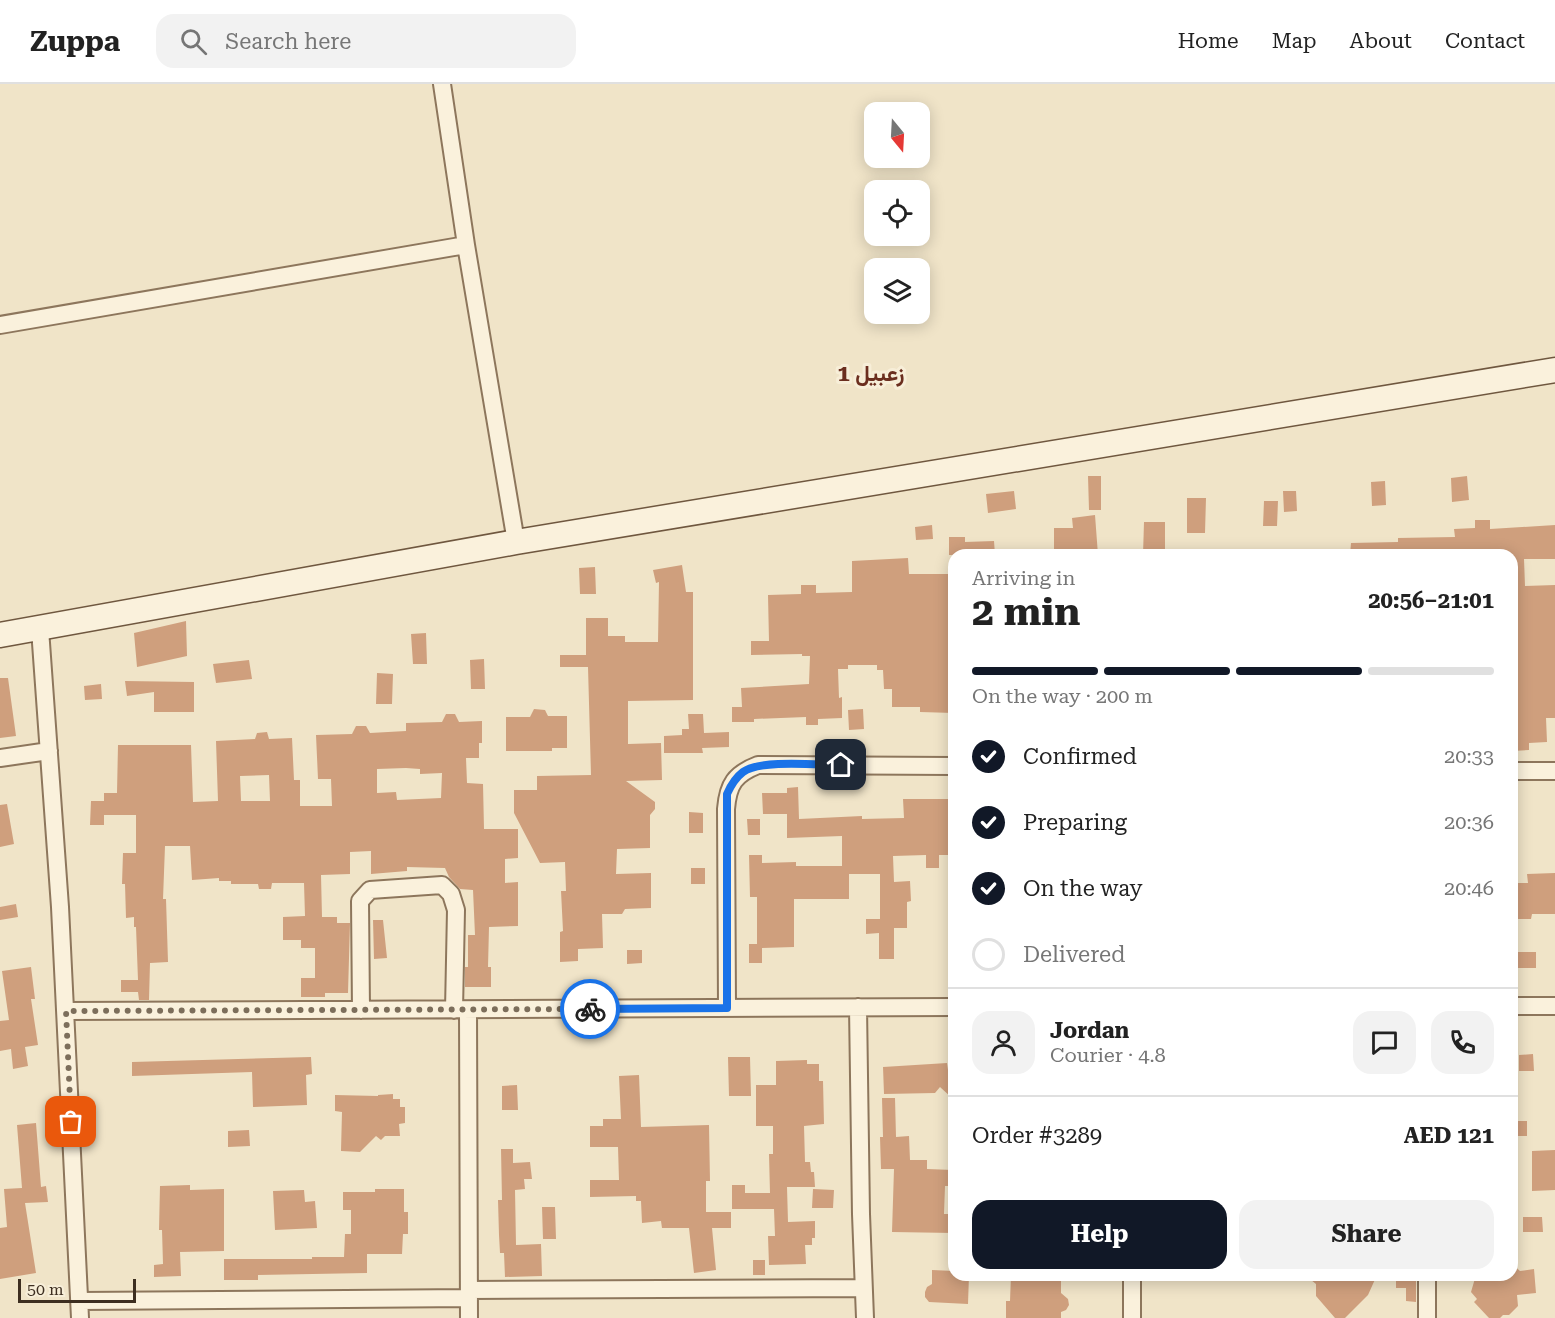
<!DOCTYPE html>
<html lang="en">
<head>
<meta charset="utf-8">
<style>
  body { margin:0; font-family:"Roboto Serif",Vazirmatn,serif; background:#f2f2f2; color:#222; height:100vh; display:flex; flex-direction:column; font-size:22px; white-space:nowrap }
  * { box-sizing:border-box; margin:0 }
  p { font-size:20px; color:#767676 }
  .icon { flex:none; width:33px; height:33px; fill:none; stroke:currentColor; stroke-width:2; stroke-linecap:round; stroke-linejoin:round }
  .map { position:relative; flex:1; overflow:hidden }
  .sheet { position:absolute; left:948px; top:465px; width:570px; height:732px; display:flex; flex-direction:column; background:#fff; border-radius:18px; box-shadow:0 3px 15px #0003 }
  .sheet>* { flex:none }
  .needle { width:39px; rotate:162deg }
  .controls { position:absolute; left:864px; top:18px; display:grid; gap:12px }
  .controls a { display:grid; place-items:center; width:66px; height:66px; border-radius:12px; background:#fff; box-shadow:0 3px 15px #0003; font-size:30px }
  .scale { position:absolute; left:18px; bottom:15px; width:118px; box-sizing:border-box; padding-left:6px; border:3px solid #3d2e20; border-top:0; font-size:16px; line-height:21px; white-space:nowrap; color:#3d2e20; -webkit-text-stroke:4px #f7eed8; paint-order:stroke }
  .pin { position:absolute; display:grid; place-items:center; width:51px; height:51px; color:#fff; margin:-26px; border-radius:12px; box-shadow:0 3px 9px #0006 }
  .courier { position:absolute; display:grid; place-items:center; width:60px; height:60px; margin:-30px; border:4px solid #1a73e8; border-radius:50%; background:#fff; color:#222; box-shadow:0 2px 8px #0007 }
  .headline em { font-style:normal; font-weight:700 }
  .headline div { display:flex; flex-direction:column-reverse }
  .headline { display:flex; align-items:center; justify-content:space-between; height:102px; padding:0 24px }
  h1 { font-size:39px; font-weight:700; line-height:45px }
  .bar { display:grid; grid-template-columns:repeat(4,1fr); gap:9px 6px; align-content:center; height:72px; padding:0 24px }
  .bar i { height:8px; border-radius:4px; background:#e0e0e0 }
  .bar .selected { background:#111827 }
  .bar p { grid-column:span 4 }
  .line { display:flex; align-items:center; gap:15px; padding:0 24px; border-top:2px solid #e0e0e0 }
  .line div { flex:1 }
  .round { display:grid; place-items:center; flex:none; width:63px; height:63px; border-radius:18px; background:#f2f2f2 }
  ol { padding:0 24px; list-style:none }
  li { display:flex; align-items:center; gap:18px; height:66px }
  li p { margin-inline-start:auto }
  li .icon { padding:6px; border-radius:50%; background:#111827; color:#fff; stroke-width:4 }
  li:last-child { color:#767676 }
  li i { width:33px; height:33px; border:3px solid #e0e0e0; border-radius:50% }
  .action { display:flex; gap:12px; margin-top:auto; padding:12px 24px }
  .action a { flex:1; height:69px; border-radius:18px; background:#111827; color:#fff; font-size:24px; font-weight:700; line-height:69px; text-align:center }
  .action a+a { background:#f2f2f2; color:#222 }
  header { display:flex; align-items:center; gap:36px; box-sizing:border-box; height:84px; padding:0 30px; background:#fff; border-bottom:2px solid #e0e0e0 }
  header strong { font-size:28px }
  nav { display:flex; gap:33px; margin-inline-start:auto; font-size:21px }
  .search { width:420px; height:54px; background:#f2f2f2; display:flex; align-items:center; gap:15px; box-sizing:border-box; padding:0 21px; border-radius:18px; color:#767676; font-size:22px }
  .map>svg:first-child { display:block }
  .building { fill:#cf9f7d; fill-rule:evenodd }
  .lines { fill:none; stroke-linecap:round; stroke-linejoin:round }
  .street-casing { stroke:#8d765c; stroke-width:20 }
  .secondary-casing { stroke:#6f573f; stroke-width:27 }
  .street { stroke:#faf1dc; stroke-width:16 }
  .secondary { stroke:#faf1dc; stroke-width:24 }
  .done { stroke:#7c6e5b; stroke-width:6; stroke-dasharray:0 10.8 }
  .route { stroke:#1a73e8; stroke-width:8 }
  .labels { text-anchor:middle; stroke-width:6; stroke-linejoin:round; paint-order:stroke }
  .district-label { font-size:22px; font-weight:bold; fill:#6b2e1e; stroke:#f7eed8 }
</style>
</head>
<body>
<header>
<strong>Zuppa</strong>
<div class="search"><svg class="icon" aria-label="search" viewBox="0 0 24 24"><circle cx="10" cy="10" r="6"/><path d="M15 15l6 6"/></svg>Search here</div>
<nav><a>Home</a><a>Map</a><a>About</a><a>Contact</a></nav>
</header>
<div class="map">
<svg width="1555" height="1234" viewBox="0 0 1555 1234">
  <rect width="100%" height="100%" fill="#f0e4c8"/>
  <path class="building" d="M1088,392H1101V426H1089Z
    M1467,392L1469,416L1452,418L1451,394Z
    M1385,397L1386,421L1372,422L1371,398Z
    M1014,407L1016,425L988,429L986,410Z
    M1283,407H1296L1297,427L1284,428Z
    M1187,414H1206L1205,449H1187Z
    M1264,417H1278L1277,442H1263Z
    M1095,431L1098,471H1054V444H1073L1072,434Z
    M1475,436H1490V445L1555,441V475H1524L1525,502L1555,501V634H1546L1547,658L1529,659V666L1512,667V471H1350L1351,459L1398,458V454L1455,453L1454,445L1475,444Z
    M1144,438H1165V471H1143Z
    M932,441L933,455L916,456L915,443Z
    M949,453H965V458L994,457L995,471H949Z
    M908,474L909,490H954V629L920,628V623H892V605H884L883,586H877V581H848V585H838L839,614L842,613V634L818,635V641H806V633L754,635V638H732V623H742L741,604L809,600L810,572H802V570L751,571V557H769L768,511L801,510V501H816V509L852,508V477Z
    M682,481L686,508H693V616L628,617V660L661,659L662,696L626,697L655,718V725L650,731V764L617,765L616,790L651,789V824L625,825L622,830H602L603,864L578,865V877L560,878V848L563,847L561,807H566L565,778L540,779L514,729V706H537V692L591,691L588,583H560V571H586V534H608V552H625V558H658L659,498L656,499L653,486Z
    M595,483L596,510H580L579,484Z
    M186,537L187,572L137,583L134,549Z
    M426,549L427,580H413L411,550Z
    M484,575L485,605H471L470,576Z
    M249,576L252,595L216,599L213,580Z
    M377,589L393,590L392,620H376Z
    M0,594H8L16,652L0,654Z
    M125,597L194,598V628H154V608L127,612Z
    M101,600L102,615L85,616L84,602Z
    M534,625L545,626L548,632H567V664H552V667H506V633H530Z
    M863,625L864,645L849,646L848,626Z
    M446,630H455L459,638L482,637V659H479V674H466L467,699L483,700L484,745H518V774L505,775V799L518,798V842L489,843L488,883H491V903H465V883H468V851H475L473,806L460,805L449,793L445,784L407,783V787L371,790V767L350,768V790L321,791L322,833H337V839H350L348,909H325V913H301V894H315V864H301V856H283V833L305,832L304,799H272L271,805H259L258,800H231V797H219V794L192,796L190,762H165L163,815H166L168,878L150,879L149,916H139L138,908H121V896H138L136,843H134V833L126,834L125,800H122L123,769H136V731H104V741H90L91,717H104V709H117L118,661H191L193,718L218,717L216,657L255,655L257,649L267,648L269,655L292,654L294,696H300V722H332L331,695H318L316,651L352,650L356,642H366L370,649L406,647V639L442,638ZM406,684L420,685V690L442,689L441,714L397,716L396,708L377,709V685ZM269,691L270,717H241L240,692Z
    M688,630H703L704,649L729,648V663L702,664L703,669H664V652L682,651V645H689Z
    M798,703L799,735L862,732V735L904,734L903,715H954V771H939V784H926V771L893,772L894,798L910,797L911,817L907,818V844H894V875H879V849L866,850V835H880V790H849V815H794V863L762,864V879H749V860H757V813H750L749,771H762V779L796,778V782H842V752L787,754V730H763L762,709H787V704Z
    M7,720L14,760L0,763V721Z
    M689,728L703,729V749H689Z
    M747,735H760V751H748Z
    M691,784H705V800H691Z
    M1555,789V830H1532L1531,835H1518L1517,799H1528L1527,790Z
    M16,820L18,833L0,836V823Z
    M373,836H383L387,874L374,875Z
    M627,866H642V879L627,880Z
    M1512,868H1536V884H1512Z
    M31,883L35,915H31L38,961L25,963L28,982L13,985L11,965L0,967V937L9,936L2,887Z
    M1533,970L1534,987H1519V971Z
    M311,973L312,990L306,991L307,1021L253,1023L252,988L132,992V978Z
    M728,973H750L751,1012H729Z
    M807,976V980H819V997H823L824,1040L804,1042L805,1078H810L811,1088H814L815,1103H787L788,1138L815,1137V1154H812V1161H805L806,1180L769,1181L768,1152H775L774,1125H732V1101H745V1109H770L769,1070H773V1042H756V1001H776V977Z
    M947,979L952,1014L940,1003L935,1009L884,1010L883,983Z
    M639,991L641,1043L709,1041L710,1097H706V1128H731V1144H712L716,1186L694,1189L689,1144H662L661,1137L642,1139L641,1117H636V1112L590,1113V1096H619L618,1063H590V1042H603V1035H621L619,992Z
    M517,1001L518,1026H502V1002Z
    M393,1010V1015H400V1023H405V1039L399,1040L400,1052H385L381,1056L376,1052L360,1068L341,1067L342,1028L335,1027V1011L378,1012V1011Z
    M882,1014H895L896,1053L909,1052L910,1076H927V1085L953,1086L952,1102H945L944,1130H954V1149L892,1148L894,1085H881L880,1053H883Z
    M1512,1037H1527V1052H1512Z
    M36,1039L41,1103L46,1102L48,1118L25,1119L36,1189L0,1195V1144L7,1143L4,1105L22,1104L17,1041Z
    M249,1046L250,1062L228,1063V1047Z
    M501,1065H513V1079L530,1078L532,1095H524L525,1105L515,1106L516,1161L541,1160L542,1192L505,1193L504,1169H500L499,1151L498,1116H502Z
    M1555,1066V1106L1532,1107V1067Z
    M190,1101V1106L224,1105V1167L180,1168L181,1192L154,1193V1181L163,1180L162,1146H159L160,1102Z
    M375,1105H404V1128H408V1150H403L402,1170H367V1189L258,1191V1196H224V1175H312V1173H344L345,1150H351V1126H343V1108H375Z
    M813,1105L834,1106L833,1124H812Z
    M304,1106L305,1118L315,1117L317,1144L275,1146L273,1107Z
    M542,1123H555L556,1155H543Z
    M1523,1133H1542L1543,1148H1523Z
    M753,1176H765V1191H753Z
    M1512,1180L1520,1187L1534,1185L1536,1209L1517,1211L1518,1222L1509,1231H1503L1500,1234H1489L1474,1218L1477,1215L1471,1208L1476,1191H1512Z
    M932,1186L954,1187V1191H969L968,1220L929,1218L925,1213V1208L927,1203L932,1200Z
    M1011,1191H1061V1209L1068,1215L1069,1221L1066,1226L1061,1228V1234H1006V1217H1010Z
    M1305,1191H1377L1368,1211L1345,1234H1335L1316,1212V1200Z
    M1396,1191H1416V1218L1406,1217V1204H1396Z"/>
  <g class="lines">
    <g class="street-casing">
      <path id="street" d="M442,0L466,161L516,458
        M0,241L466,161
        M40,545L60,823L80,1234
        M0,674L49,667
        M1512,687H1555
        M1512,922H1555
        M858,923L861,1130L865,1234
        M727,924L726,725C728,700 735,690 758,681L954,682
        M361,926L360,817L370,806L442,801L451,810L456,826L454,926
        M468,926L469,1234
        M66,927L954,923
        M1132,1191V1234
        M1427,1191V1234
        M469,1206L863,1204
        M79,1217L469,1214"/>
    </g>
    <g class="secondary-casing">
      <path id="secondary" d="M0,551L516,458L1555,286"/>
    </g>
    <use href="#street" class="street"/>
    <use href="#secondary" class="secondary"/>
  </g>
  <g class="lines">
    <path class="done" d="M71,1038L66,927L590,925"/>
    <path class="route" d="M590,925L727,924V710C731,701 735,694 743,688C761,675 818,681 841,681"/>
  </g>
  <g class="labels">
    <g class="district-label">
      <text x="871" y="297">زعبيل 1</text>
    </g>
  </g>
</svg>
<div class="controls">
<a><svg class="needle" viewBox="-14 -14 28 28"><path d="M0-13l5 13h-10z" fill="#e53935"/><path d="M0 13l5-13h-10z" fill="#767676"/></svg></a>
<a><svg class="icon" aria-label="locate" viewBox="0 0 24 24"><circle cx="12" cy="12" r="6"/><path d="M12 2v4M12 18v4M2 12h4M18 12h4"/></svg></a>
<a><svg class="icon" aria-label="layers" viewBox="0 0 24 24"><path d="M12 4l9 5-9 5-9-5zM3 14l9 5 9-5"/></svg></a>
</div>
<div class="scale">50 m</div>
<div class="pin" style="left:71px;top:1038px;background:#ea580c"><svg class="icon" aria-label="bag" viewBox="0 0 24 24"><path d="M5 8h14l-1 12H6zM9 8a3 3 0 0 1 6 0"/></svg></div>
<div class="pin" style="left:841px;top:681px;background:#1f2937"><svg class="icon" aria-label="home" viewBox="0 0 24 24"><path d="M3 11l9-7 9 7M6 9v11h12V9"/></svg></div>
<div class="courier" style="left:590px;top:925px"><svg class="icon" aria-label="bike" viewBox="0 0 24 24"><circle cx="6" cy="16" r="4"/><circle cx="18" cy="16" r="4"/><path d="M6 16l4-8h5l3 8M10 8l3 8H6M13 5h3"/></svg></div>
<section class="sheet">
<div class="headline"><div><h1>2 min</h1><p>Arriving in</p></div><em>20:56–21:01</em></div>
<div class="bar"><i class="selected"></i><i class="selected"></i><i class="selected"></i><i></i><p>On the way · 200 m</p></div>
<ol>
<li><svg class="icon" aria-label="check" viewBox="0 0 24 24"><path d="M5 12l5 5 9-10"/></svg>Confirmed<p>20:33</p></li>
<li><svg class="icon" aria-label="check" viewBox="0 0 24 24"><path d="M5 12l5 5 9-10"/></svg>Preparing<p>20:36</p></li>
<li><svg class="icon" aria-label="check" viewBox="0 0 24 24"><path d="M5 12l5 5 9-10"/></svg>On the way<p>20:46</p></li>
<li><i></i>Delivered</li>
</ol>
<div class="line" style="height:108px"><a class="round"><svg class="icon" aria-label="person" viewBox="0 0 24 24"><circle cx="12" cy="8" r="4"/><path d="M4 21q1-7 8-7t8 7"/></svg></a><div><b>Jordan</b><p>Courier · 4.8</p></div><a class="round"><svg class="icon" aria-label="chat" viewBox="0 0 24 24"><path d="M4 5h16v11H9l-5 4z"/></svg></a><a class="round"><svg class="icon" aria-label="phone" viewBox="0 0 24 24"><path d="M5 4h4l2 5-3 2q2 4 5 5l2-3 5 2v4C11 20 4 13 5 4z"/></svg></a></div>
<div class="line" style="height:78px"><div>Order #3289</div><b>AED 121</b></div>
<div class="action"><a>Help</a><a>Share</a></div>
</section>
</div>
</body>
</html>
